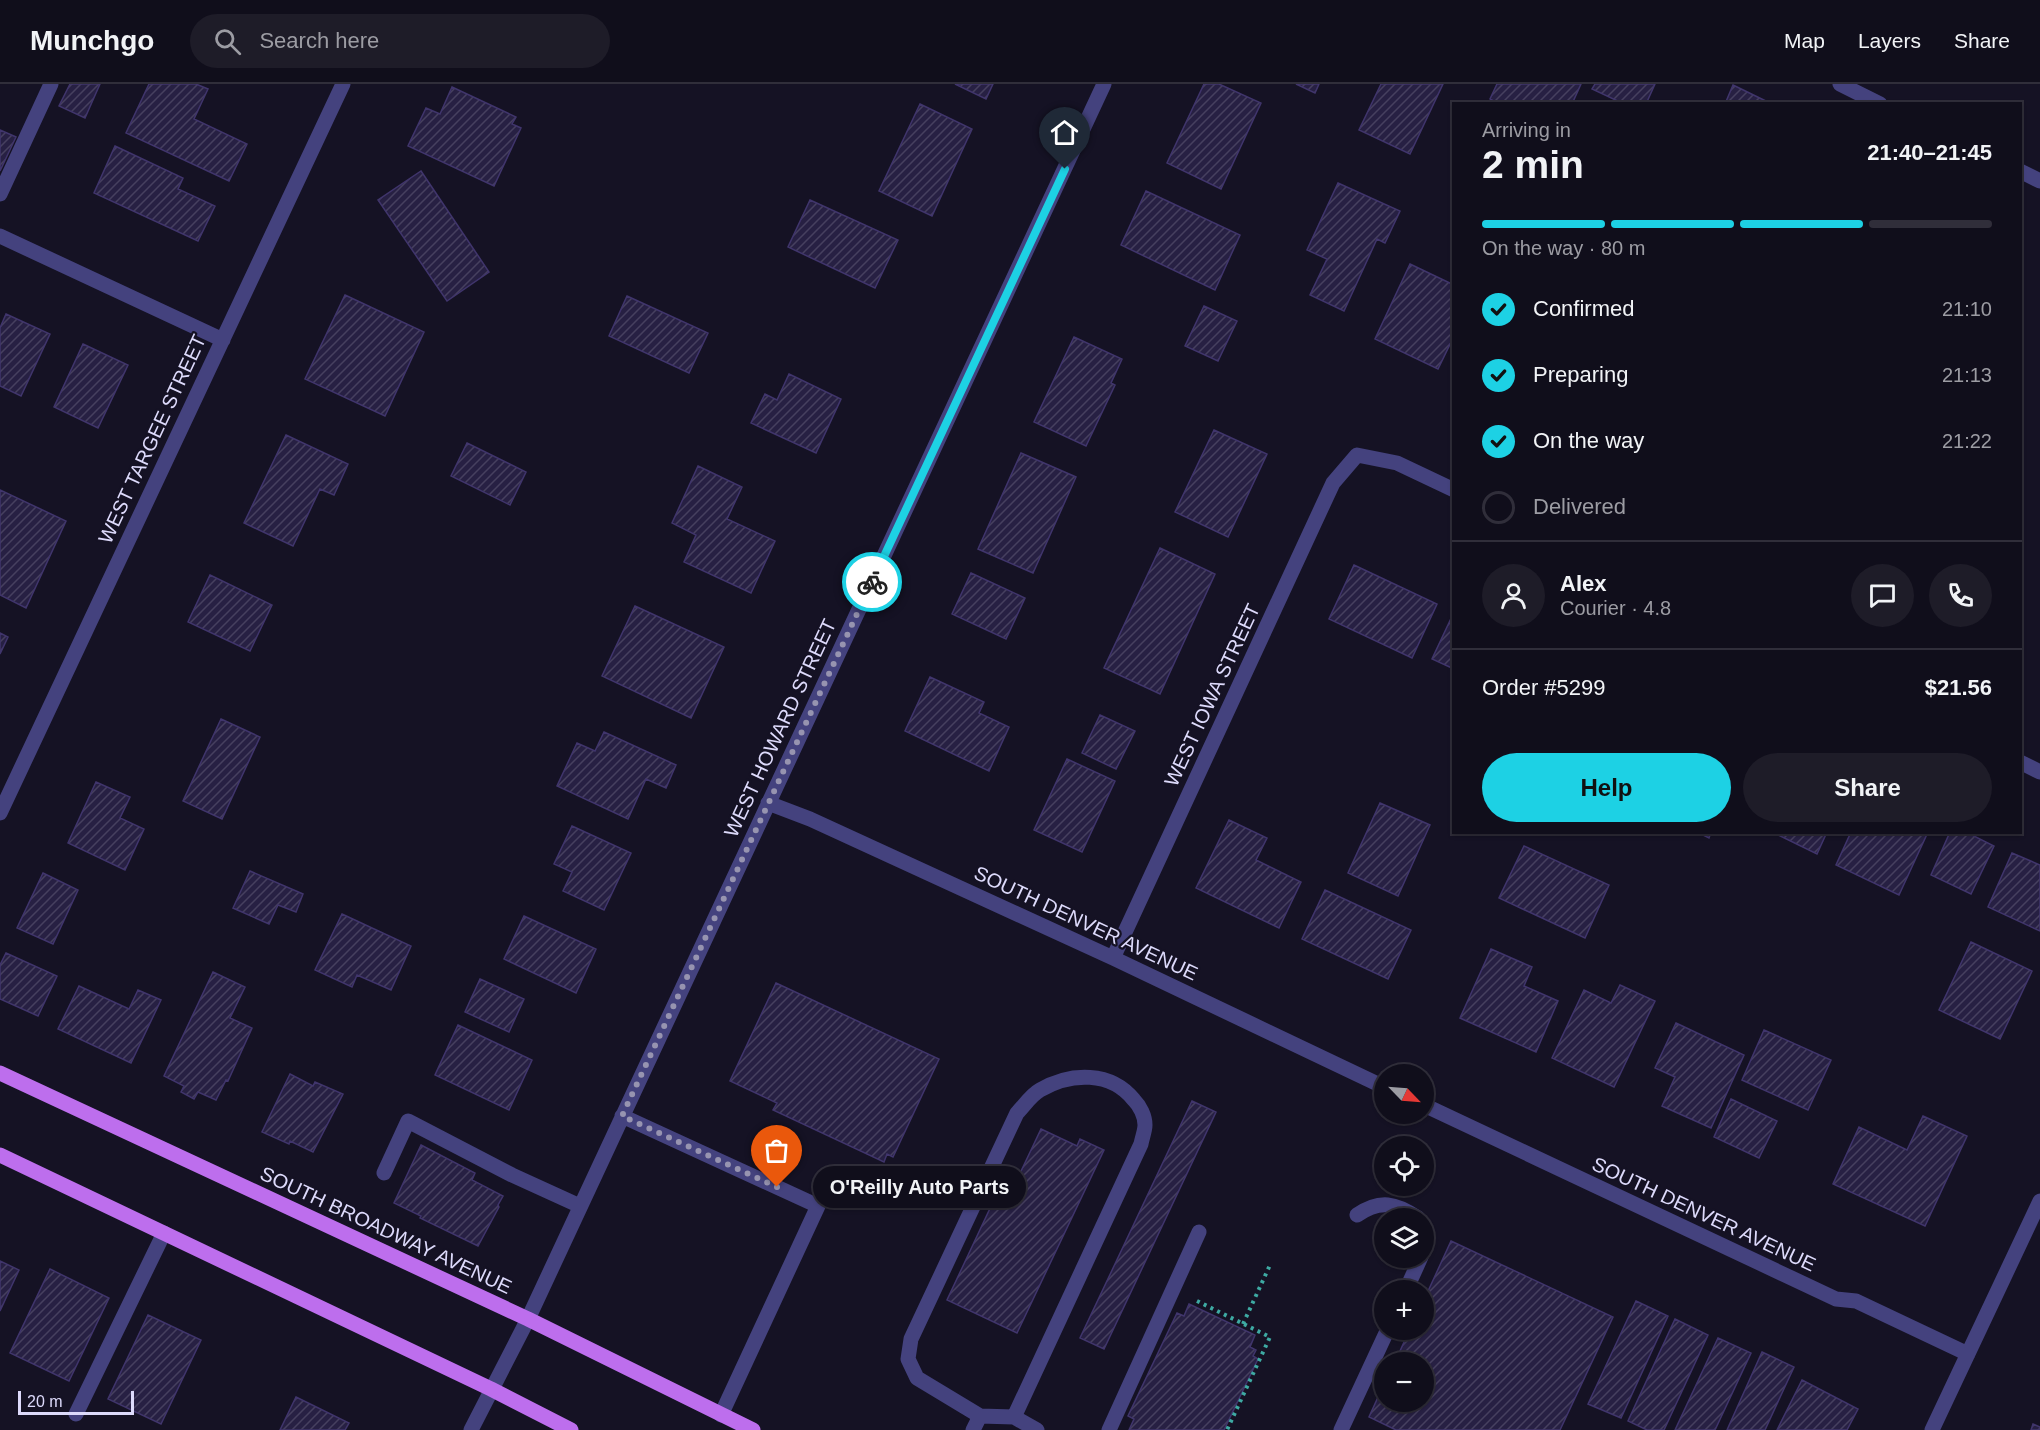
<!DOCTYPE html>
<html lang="en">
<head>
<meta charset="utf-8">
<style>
  body { margin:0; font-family:Arial,sans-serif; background:#1e1c28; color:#f1f3f6; height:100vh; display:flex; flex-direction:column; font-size:22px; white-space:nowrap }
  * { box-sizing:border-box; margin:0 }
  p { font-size:20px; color:#9c9ca3 }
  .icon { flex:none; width:33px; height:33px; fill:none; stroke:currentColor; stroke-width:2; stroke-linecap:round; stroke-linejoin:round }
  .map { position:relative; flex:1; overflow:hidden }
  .side { position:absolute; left:1452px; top:18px; width:570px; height:732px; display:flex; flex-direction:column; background:#100e1b; border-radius:0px; box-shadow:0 2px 4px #0004,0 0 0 2px #302e3a }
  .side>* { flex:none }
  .needle { width:39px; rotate:115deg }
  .buttons { position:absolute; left:1374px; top:980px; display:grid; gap:12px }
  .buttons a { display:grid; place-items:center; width:60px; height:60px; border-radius:50%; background:#100e1b; box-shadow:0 2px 4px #0004,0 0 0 2px #302e3a; font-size:30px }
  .scale { position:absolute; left:18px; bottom:15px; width:116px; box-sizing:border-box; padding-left:6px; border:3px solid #dddafb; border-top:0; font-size:16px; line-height:21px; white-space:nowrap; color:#dddafb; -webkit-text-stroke:4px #151224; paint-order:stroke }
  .pin { position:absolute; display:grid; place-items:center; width:51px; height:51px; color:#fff; margin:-62px -26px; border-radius:50% 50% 50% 0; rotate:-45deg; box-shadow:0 0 6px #0007 }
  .pin .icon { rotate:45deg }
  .courier { position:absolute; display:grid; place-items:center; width:60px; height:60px; margin:-30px; border:4px solid #1dd1e4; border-radius:50%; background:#fff; color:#222; box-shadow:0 2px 8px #0007 }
  .bubble { position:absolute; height:42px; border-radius:21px; background:#100e1b; box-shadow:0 2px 4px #0004,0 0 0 2px #302e3a; font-size:20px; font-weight:600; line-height:42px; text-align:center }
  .headline em { font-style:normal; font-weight:600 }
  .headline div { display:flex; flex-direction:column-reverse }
  .headline { display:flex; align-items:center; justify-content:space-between; height:102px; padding:0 30px }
  h1 { font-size:39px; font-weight:600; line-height:45px }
  .bar { display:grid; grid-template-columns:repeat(4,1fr); gap:9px 6px; align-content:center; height:72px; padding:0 30px }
  .bar i { height:8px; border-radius:4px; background:#302e3a }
  .bar .on { background:#1dd1e4 }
  .bar p { grid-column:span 4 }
  .line { display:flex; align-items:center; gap:15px; padding:0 30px; border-top:2px solid #302e3a }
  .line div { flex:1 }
  .round { display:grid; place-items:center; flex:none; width:63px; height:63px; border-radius:32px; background:#1e1c28 }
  ol { padding:0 30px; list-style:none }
  li { display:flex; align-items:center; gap:18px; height:66px }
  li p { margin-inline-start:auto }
  li .icon { padding:6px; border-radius:50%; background:#1dd1e4; color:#111; stroke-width:4 }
  li:last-child { color:#9c9ca3 }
  li i { width:33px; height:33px; border:3px solid #302e3a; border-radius:50% }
  .button { display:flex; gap:12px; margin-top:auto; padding:12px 30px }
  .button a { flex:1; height:69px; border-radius:36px; background:#1dd1e4; color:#111; font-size:24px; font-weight:600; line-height:69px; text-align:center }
  .button a+a { background:#1e1c28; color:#f1f3f6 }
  header { display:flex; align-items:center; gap:36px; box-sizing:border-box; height:84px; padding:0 30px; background:#100e1b; border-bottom:2px solid #302e3a }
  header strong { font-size:28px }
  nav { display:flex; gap:33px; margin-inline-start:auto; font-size:21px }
  .search { width:420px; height:54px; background:#1e1c28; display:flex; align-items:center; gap:15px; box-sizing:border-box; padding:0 21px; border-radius:33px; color:#9c9ca3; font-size:22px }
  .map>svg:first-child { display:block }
  .building { fill:url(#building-hatch); stroke:#40356c; stroke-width:1.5 }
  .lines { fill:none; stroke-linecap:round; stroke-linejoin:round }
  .path { stroke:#3eaaa3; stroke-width:4; stroke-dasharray:3 4.5; stroke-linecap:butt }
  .minor { stroke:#44427e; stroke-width:15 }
  .major { stroke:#bd6eed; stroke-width:15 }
  .done { stroke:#9794b0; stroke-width:6; stroke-dasharray:0 10.8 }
  .route { stroke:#1dd1e4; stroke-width:8 }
  .labels { text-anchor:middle; stroke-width:4.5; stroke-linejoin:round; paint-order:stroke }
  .street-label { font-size:20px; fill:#dddafb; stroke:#151224 }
</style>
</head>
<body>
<header>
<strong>Munchgo</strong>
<div class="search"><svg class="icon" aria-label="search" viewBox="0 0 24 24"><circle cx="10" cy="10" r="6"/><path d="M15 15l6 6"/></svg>Search here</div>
<nav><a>Map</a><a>Layers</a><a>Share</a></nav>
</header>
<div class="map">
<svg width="2040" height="1346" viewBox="0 0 2040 1346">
  <defs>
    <pattern id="building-hatch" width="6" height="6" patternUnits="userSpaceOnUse" patternTransform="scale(1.5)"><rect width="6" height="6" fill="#272043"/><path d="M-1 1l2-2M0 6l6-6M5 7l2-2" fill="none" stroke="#46405f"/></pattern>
  </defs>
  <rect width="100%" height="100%" fill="#151224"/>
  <path class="building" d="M70,0H100L85,34L59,22Z
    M149,0H196L208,5L194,35L247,60L229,97L126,49Z
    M955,0H993L986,15Z
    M1204,0H1219L1261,19L1221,105L1167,79Z
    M1296,0H1319L1315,9Z
    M1381,0H1443L1410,70L1359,46Z
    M1497,0H1581L1572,20H1499L1490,15Z
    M1595,0H1655L1646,20H1624L1592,5Z
    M1733,1L1772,20H1725Z
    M452,3L516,33L512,40L521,44L494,102L408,62L426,24L440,30Z
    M920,20L972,45L932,132L879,107Z
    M0,46L16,53L0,87Z
    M115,62L183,94L178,105L215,122L198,157L94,109Z
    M421,87L489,188L447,217L378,116Z
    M1338,99L1400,127L1385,159L1377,155L1344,227L1310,211L1327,175L1307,166Z
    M1146,107L1240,151L1215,206L1121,161Z
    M810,116L898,156L875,204L788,163Z
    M1410,180L1454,201V252L1438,285L1375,255Z
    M345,211L424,248L385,332L305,295Z
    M627,212L708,249L689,289L609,252Z
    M1204,222L1237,237L1218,277L1185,262Z
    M6,230L50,250L21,312L0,302V244Z
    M1074,253L1122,275L1111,299L1115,301L1086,362L1034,338Z
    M83,260L128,281L98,344L54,323Z
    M789,290L841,315L816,369L751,339L765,310L777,316Z
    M1214,346L1267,370L1228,453L1175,428Z
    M286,351L348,380L334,411L320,405L293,462L244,439Z
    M467,359L526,388L510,421L451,392Z
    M1021,369L1076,393L1033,489L978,465Z
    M698,382L742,403L727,435L775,457L751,509L684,478L696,451L672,439Z
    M0,406L66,437L26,524L0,511Z
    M1160,464L1215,490L1160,610L1104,584Z
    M1354,481L1437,520L1412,574L1329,535Z
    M971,489L1025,514L1006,555L952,530Z
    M210,491L272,521L250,567L188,538Z
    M635,522L724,563L691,634L602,592Z
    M1454,528V585L1432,575Z
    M0,549L8,553L0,570Z
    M930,593L984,618L979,629L1009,643L989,687L905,647Z
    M1100,631L1135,647L1116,685L1082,669Z
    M221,635L260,653L222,735L183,717Z
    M604,648L676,681L666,704L646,695L628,735L557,702L577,659L595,667Z
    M1067,675L1115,697L1082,768L1034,746Z
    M96,698L130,713L120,734L144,745L125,786L68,759Z
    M1380,719L1430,741L1398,812L1348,789Z
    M1229,736L1267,754L1256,776L1301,798L1279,844L1196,804Z
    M572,742L631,769L604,826L563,807L572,788L554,780Z
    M1697,748H1711L1709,754Z
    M1772,748H1827L1817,770Z
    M1851,748H1928L1899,811L1836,781Z
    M1950,748H1966L1994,762L1971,810L1931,791Z
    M1524,762L1609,801L1585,854L1499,814Z
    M2012,769L2040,781V847L1988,823Z
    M250,787L303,810L296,828L278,821L269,840L233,824Z
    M43,789L78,806L53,860L17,844Z
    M1325,806L1411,846L1388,895L1302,855Z
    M342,830L411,862L391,906L357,891L352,903L315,886Z
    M524,832L596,865L576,909L504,875Z
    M1971,858L2032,887L2000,955L1939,926Z
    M1491,865L1532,883L1524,902L1558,917L1536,968L1460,934Z
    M6,869L57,892L38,932L0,915V881Z
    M213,888L245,903L230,934L252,944L228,997L226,996L216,1016L198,1008L194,1015L181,1008L184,1002L164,992Z
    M480,895L524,915L509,948L465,928Z
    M776,899L939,975L893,1073L887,1070L884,1078L773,1026L777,1019L730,997Z
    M1620,901L1655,917L1614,1003L1552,974L1584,906L1611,919Z
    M79,902L129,925L138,906L161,916L131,979L58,945Z
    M1676,939L1744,971L1711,1044L1662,1022L1675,993L1655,984Z
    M458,941L532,976L509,1026L435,991Z
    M1764,946L1831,976L1808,1026L1742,996Z
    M290,990L313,1002L315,998L343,1010L313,1068L290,1057L289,1060L262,1048Z
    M1731,1015L1777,1037L1759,1074L1714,1053Z
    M1192,1017L1216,1028L1104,1265L1080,1254Z
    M1923,1032L1967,1052L1925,1142L1833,1100L1859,1043L1907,1066Z
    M1041,1045L1077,1062L1080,1055L1104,1066L1017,1249L947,1216L993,1118L1004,1123Z
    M421,1061L475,1089L472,1096L503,1112L498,1121L499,1123L478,1162L420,1134L421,1132L394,1119Z
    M1451,1157L1613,1233L1560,1346H1396L1369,1333L1384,1300V1317H1424V1278H1395L1410,1245H1424V1216Z
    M0,1177L19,1186L0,1227Z
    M50,1185L109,1214L69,1297L10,1269Z
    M1636,1217L1668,1232L1621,1334L1588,1320Z
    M1189,1220L1255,1251L1250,1263L1256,1266L1253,1272L1258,1275L1224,1346H1129L1134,1335L1128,1332L1177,1229L1184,1232Z
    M148,1231L201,1256L161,1340L108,1315Z
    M1675,1235L1708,1251L1664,1346H1647L1628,1337Z
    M1718,1254L1751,1269L1715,1346H1675Z
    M1762,1268L1794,1283L1765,1346H1727Z
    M1802,1296L1858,1325L1847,1346H1777Z
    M296,1313L349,1339L345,1346H280Z
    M2033,1340L2040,1343V1346H2031Z"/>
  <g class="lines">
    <path class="path" d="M1197,1217L1270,1253L1227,1346
      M1243,1240L1270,1181"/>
    <path class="minor" d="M1840,0L1880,20
      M2020,87L2040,97
      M0,110L51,0
      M0,152L223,256
      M2020,678L2040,688
      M768,719L810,735L1113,874L1384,1003
      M0,729L343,0
      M1113,874L1333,399L1357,371L1397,379L1454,406
      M1424,1021L1836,1215L1856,1217L1968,1270
      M622,1032L818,1122L721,1331
      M384,1089L408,1037L512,1091L580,1122
      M1357,1131C1380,1115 1396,1119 1418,1134
      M1424,1143L1427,1148L1424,1167
      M1406,1206L1421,1173
      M76,1330L164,1149
      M1014,1333L1141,1060C1142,1054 1145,1047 1145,1041C1145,1032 1140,1022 1134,1016C1111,987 1071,988 1040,1006C1031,1011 1024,1022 1017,1029L911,1255L908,1275L917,1294L980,1332L1014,1333L1037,1346
      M471,1346L528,1235L1104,0
      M973,1346L980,1332
      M1109,1346L1199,1148
      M1341,1346L1388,1245
      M1932,1346L2040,1117"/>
    <path class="major" d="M0,989L528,1235L753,1346
      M0,1071L491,1305L571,1346"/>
  </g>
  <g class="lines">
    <path class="done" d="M777,1103L622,1032L872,498"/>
    <path class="route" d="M872,498L1065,85"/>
  </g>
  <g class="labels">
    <g class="street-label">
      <text transform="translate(152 355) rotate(-65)" y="7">WEST TARGEE STREET</text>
      <text transform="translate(1212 611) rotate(-65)" y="7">WEST IOWA STREET</text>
      <text transform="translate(780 644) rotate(-65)" y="7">WEST HOWARD STREET</text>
      <text transform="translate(1086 839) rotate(25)" y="7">SOUTH DENVER AVENUE</text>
      <text transform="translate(1704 1130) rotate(25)" y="7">SOUTH DENVER AVENUE</text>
      <text transform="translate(386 1146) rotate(25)" y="7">SOUTH BROADWAY AVENUE</text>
    </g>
  </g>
</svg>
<div class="buttons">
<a><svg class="needle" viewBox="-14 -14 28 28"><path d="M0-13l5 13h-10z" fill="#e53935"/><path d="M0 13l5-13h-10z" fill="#9c9ca3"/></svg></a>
<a><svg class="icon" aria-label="locate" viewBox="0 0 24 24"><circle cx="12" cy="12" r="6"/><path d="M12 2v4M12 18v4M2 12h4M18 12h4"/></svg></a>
<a><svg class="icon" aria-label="layers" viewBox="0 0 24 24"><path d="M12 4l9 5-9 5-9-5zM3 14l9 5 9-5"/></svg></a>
<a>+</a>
<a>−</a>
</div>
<div class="scale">20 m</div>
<div class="pin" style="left:777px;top:1103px;background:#ea580c"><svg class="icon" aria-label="bag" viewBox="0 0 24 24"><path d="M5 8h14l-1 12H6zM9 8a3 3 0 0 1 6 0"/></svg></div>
<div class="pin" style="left:1065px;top:85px;background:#1f2937"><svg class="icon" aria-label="home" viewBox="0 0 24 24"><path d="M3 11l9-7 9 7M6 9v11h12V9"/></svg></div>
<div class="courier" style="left:872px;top:498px"><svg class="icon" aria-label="bike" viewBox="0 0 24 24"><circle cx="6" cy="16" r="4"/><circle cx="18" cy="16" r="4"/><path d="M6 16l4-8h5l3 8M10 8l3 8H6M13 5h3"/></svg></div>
<div class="bubble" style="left:813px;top:1082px;width:213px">O'Reilly Auto Parts</div>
<section class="side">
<div class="headline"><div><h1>2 min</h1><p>Arriving in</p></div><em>21:40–21:45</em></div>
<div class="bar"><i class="on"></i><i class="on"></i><i class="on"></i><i></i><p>On the way · 80 m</p></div>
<ol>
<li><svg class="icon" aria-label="check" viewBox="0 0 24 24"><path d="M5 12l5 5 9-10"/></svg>Confirmed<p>21:10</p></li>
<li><svg class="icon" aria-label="check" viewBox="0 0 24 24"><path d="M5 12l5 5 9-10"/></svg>Preparing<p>21:13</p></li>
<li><svg class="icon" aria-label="check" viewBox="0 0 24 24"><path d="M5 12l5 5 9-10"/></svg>On the way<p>21:22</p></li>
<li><i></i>Delivered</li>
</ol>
<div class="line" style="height:108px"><a class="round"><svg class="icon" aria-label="person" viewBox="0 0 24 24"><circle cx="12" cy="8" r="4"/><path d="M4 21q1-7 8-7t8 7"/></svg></a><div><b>Alex</b><p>Courier · 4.8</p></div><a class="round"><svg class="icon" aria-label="chat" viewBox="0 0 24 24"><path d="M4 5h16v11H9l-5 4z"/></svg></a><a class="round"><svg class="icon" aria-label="phone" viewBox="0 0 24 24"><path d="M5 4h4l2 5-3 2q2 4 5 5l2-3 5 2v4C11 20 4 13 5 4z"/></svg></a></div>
<div class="line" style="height:78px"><div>Order #5299</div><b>$21.56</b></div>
<div class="button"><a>Help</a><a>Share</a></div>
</section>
</div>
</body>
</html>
